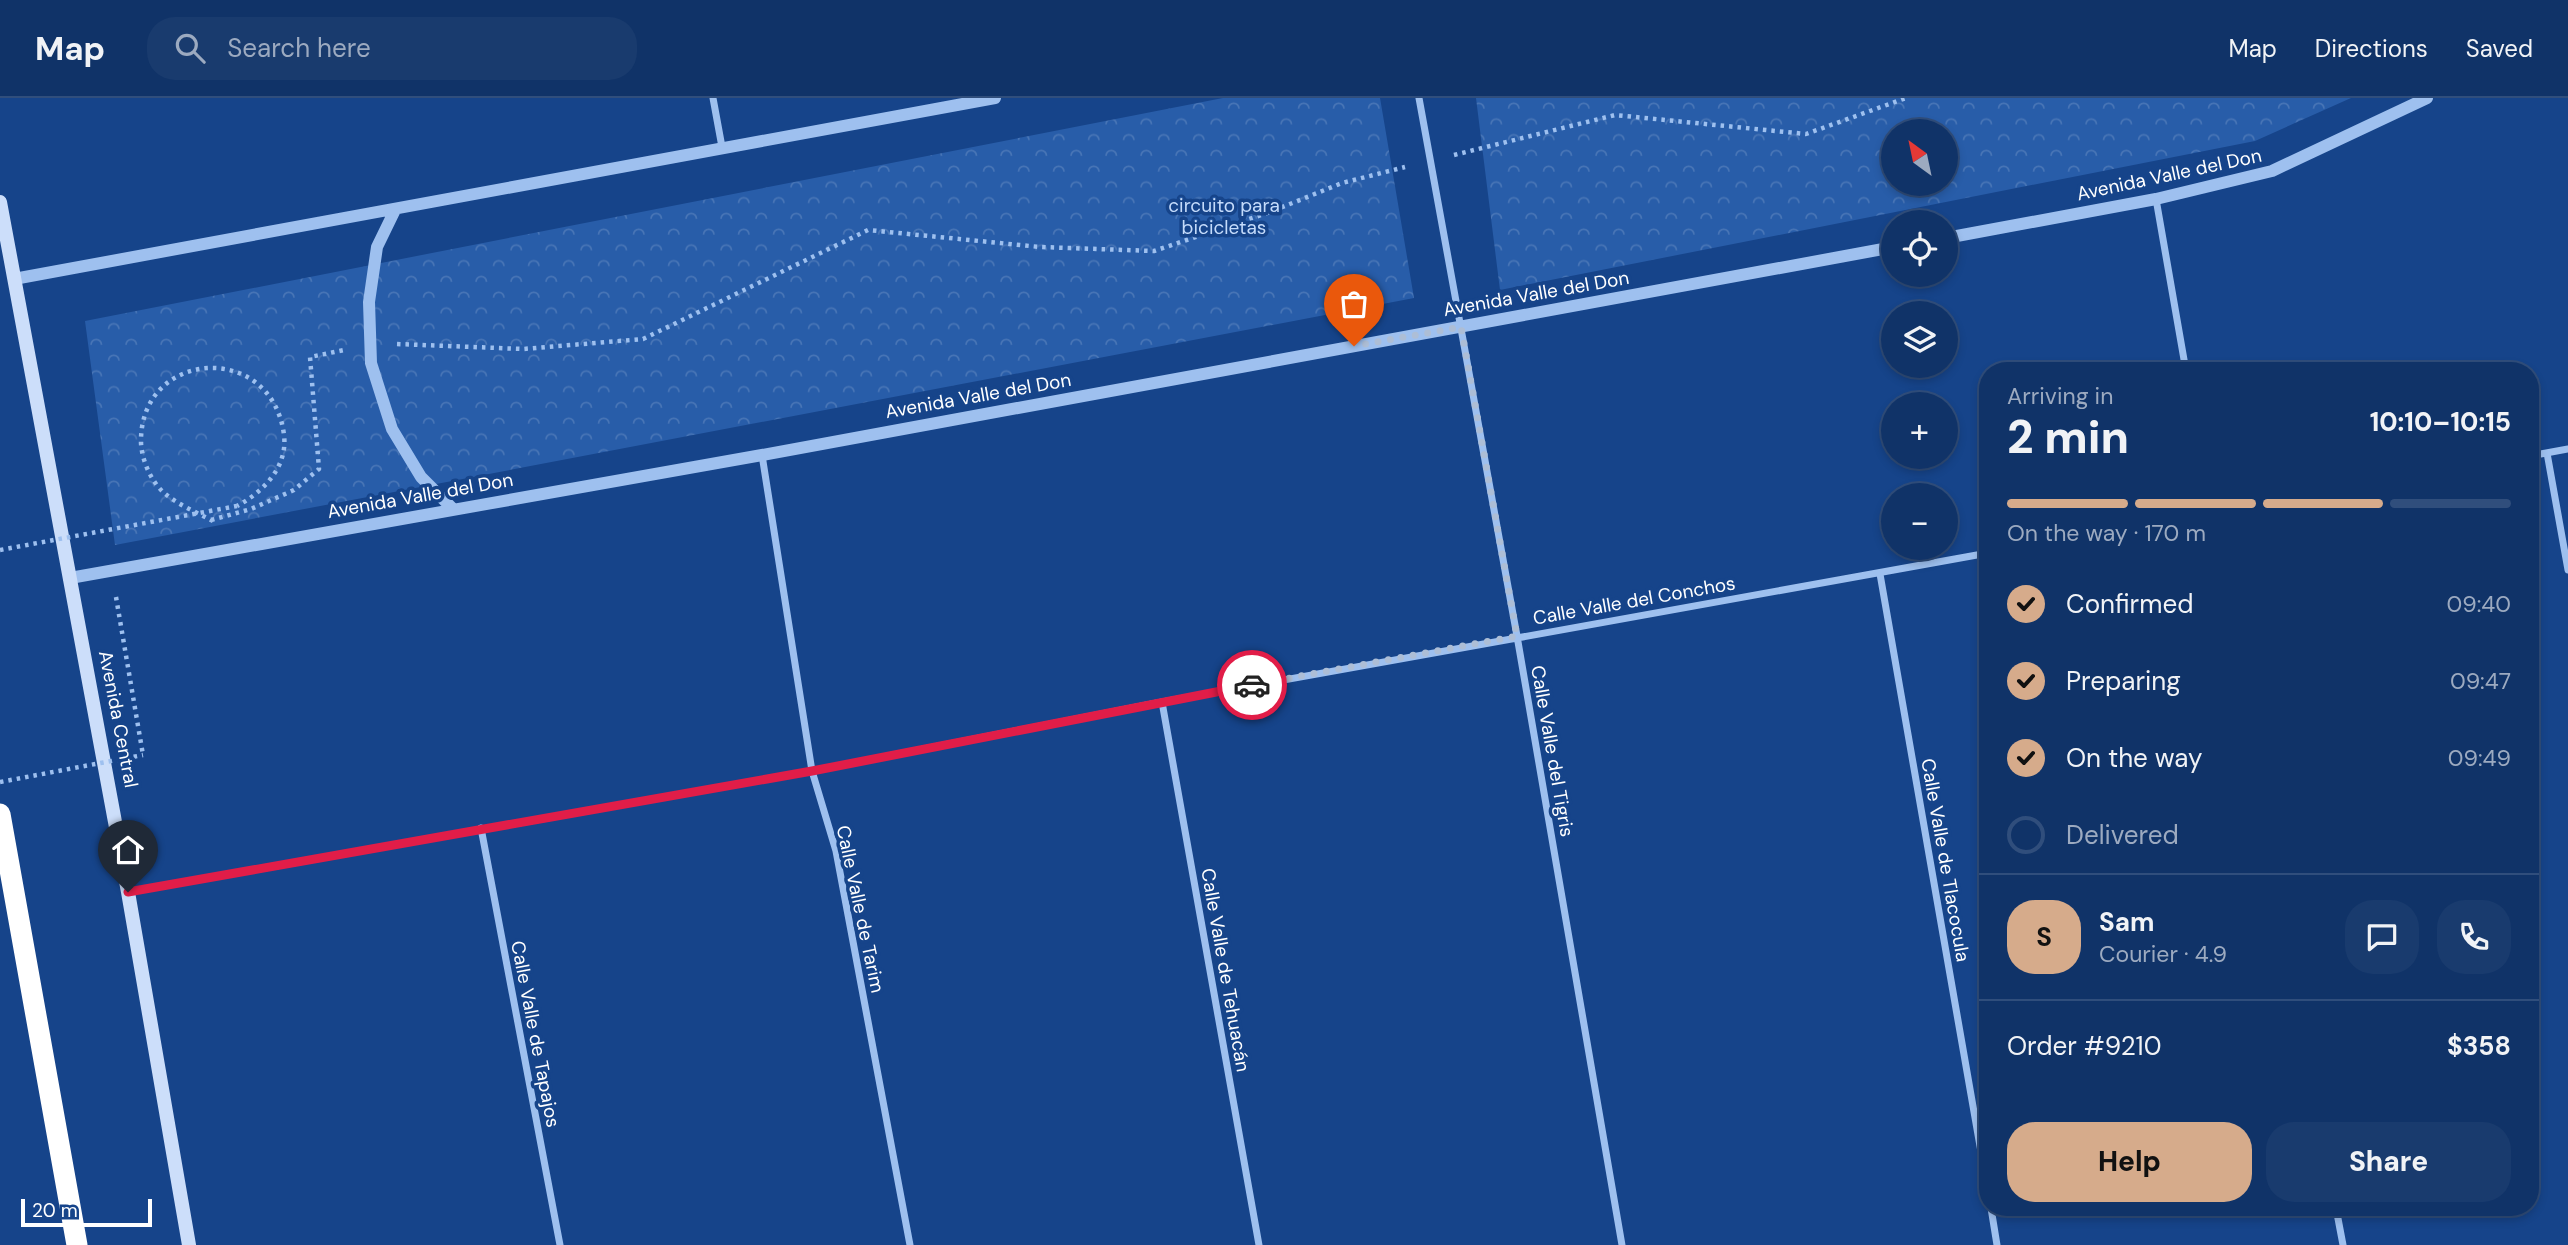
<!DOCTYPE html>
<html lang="en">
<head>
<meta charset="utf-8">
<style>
  body { margin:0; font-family:"DM Sans",sans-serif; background:#193b6e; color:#f1f3f6; height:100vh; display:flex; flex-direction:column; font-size:26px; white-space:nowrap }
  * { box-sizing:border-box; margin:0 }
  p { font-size:23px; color:#9caac0 }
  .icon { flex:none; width:38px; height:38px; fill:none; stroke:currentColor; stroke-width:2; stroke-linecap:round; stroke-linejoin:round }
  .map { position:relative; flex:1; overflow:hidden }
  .side { position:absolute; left:1979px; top:264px; width:560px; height:854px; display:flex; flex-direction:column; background:#103368; border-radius:28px; box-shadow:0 4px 10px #0003,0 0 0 2px #304e7c }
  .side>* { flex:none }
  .needle { width:46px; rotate:327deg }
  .tools { position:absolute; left:1881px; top:21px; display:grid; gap:14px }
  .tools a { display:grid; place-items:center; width:77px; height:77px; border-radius:50%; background:#103368; box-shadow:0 4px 10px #0003,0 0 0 2px #304e7c; font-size:35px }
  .scale { position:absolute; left:21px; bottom:18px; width:131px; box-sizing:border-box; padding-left:7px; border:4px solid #fff; border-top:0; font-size:19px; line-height:24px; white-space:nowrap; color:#fff; -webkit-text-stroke:5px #16448a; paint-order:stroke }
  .pin { position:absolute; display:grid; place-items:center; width:60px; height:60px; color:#fff; margin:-72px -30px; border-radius:50% 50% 50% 0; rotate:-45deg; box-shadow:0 0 7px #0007 }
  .pin .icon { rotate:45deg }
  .courier { position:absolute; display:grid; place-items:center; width:70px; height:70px; margin:-35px; border:5px solid #e11d48; border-radius:50%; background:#fff; color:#222; box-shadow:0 2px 9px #0007 }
  .headline em { font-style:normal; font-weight:800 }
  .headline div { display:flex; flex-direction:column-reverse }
  .headline { display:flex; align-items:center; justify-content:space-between; height:119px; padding:0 28px }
  h1 { font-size:46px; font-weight:800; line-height:52px }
  .bar { display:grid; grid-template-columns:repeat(4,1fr); gap:10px 7px; align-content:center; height:84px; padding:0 28px }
  .bar i { height:9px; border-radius:5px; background:#304e7c }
  .bar .on { background:#d6ab8b }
  .bar p { grid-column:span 4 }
  .line { display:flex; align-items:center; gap:18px; padding:0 28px; border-top:2px solid #304e7c }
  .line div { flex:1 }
  .round { display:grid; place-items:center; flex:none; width:74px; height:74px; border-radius:28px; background:#193b6e }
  ol { padding:0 28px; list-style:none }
  li { display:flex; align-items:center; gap:21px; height:77px }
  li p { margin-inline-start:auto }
  li .icon { padding:7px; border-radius:50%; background:#d6ab8b; color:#111; stroke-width:4 }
  li:last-child { color:#9caac0 }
  li i { width:38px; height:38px; border:4px solid #304e7c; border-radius:50% }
  .primary-button { display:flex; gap:14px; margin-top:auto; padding:14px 28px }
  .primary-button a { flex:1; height:80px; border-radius:28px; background:#d6ab8b; color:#111; font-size:28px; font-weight:800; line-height:80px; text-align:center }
  .primary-button a+a { background:#193b6e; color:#f1f3f6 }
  header { display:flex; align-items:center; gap:42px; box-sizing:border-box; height:98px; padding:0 35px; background:#103368; border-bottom:2px solid #304e7c }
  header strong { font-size:33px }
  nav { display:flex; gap:38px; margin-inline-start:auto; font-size:24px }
  .search { width:490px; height:63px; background:#193b6e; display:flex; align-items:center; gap:18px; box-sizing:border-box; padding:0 24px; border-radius:28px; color:#9caac0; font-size:26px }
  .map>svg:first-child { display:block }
  .park { fill:url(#park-crowns); fill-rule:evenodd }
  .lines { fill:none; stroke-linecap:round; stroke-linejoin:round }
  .path { stroke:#9ec0ef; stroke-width:4.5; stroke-dasharray:3.5 5; stroke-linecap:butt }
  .minor { stroke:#9ec0ef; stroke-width:7 }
  .tertiary { stroke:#9ec0ef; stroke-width:12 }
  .secondary { stroke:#ccdefa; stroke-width:14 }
  .motorway { stroke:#fff; stroke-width:21 }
  .path-bridge { stroke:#9ec0ef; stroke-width:4.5; stroke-dasharray:3.5 5; stroke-linecap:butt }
  .done { stroke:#adbed6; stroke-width:7; stroke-dasharray:0 12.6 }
  .route { stroke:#e11d48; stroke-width:9 }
  .labels { text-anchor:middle; stroke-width:7; stroke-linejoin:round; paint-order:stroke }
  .street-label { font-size:19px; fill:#fff; stroke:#16448a }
  .park-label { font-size:19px; fill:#c4dbfb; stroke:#16448a }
</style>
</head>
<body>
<header>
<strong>Map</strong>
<div class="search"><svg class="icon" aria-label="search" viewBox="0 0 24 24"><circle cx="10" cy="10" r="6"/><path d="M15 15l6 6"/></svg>Search here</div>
<nav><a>Map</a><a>Directions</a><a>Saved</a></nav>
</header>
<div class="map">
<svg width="2568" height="1147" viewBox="0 0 2568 1147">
  <defs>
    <pattern id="park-crowns" width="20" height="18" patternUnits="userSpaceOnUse" patternTransform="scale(1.75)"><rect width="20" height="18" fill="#285da9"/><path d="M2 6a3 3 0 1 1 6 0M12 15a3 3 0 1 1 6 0" fill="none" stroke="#4875b6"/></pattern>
  </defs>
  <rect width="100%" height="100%" fill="#16448a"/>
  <path class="park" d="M1223,0H1380L1414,200L115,447L85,223Z
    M1476,0H2351L2255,43L1500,192ZM1894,33H1946V86H1894Z"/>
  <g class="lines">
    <path class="path" d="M1454,57L1615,17L1806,36L1906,0
      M397,246L523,251L643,241L868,132L1040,149L1154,153L1270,114L1342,85L1405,69
      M211,422L251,411L294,392L319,371L310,259L344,252
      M213,423C196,414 176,406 162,393C150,381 142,362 141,345C139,251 272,242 284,337C288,369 263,394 237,408
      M116,499L143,657"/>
    <path class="minor" d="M713,0L722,49
      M1419,0L1517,538L1622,1147
      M2156,101L2186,273
      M2547,355L2568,472
      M762,357L812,673L836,753L910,1147
      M2530,358L2568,351
      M1880,476L1988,1094
      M1162,604L1259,1147
      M481,730L560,1147
      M129,794L812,673L1162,604L1988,455
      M1991,1110L1997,1147
      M2336,1110L2343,1147"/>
    <path class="tertiary" d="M395,112L377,149L369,204L371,265L392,331L421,379L452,410
      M1946,140L2156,101L2272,73L2427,0
      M14,181L995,0
      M70,480L762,357L1894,149"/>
    <path class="secondary" d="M0,104L128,794L189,1147"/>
    <path class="motorway" d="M0,716L77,1147"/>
    <path class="path-bridge" d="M0,452L237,408
      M0,684L143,657"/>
  </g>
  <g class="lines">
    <path class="done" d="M1252,587L1517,538L1461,229L1354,248"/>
    <path class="route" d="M128,794L812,673L1252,587"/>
  </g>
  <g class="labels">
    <g class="street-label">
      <text transform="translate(2169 76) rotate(-12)" y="7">Avenida Valle del Don</text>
      <text transform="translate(1536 195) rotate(-10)" y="7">Avenida Valle del Don</text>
      <text transform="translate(978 297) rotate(-10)" y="7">Avenida Valle del Don</text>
      <text transform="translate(420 397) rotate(-10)" y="7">Avenida Valle del Don</text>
      <text transform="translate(1634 502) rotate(-10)" y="7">Calle Valle del Conchos</text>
      <text transform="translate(119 621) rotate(79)" y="7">Avenida Central</text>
      <text transform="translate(1553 653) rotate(80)" y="7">Calle Valle del Tigris</text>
      <text transform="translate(1946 762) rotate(80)" y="7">Calle Valle de Tlacocula</text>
      <text transform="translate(861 811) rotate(78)" y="7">Calle Valle de Tarim</text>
      <text transform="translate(1226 872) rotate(80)" y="7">Calle Valle de Tehuacán</text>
      <text transform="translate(536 936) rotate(79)" y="7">Calle Valle de Tapajos</text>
    </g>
    <g class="park-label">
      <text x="1224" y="114">circuito para<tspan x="1224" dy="22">bicicletas</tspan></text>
    </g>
  </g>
</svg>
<div class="tools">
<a><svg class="needle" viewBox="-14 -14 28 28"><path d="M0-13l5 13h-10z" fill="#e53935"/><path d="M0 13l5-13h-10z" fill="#9caac0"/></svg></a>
<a><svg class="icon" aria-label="locate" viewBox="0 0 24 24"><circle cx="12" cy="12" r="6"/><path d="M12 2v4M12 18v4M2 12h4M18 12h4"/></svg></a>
<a><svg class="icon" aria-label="layers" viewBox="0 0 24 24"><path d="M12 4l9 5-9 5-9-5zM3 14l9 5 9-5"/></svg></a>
<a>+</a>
<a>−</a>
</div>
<div class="scale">20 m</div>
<div class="pin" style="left:1354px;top:248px;background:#ea580c"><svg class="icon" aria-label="bag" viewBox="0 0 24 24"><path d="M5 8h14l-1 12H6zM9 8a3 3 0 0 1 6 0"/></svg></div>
<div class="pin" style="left:128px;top:794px;background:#1f2937"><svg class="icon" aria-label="home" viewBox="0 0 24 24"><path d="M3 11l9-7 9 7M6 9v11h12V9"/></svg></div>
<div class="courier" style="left:1252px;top:587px"><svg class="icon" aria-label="car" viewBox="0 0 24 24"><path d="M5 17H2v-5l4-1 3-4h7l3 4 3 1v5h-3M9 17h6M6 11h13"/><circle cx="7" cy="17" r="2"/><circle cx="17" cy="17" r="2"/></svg></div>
<section class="side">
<div class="headline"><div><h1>2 min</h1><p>Arriving in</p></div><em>10:10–10:15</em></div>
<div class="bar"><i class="on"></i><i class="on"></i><i class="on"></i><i></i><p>On the way · 170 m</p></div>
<ol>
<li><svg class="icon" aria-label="check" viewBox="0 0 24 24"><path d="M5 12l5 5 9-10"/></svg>Confirmed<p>09:40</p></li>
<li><svg class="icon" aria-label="check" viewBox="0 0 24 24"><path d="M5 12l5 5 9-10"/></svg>Preparing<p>09:47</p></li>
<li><svg class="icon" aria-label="check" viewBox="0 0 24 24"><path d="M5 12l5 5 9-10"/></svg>On the way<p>09:49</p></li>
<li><i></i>Delivered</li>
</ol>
<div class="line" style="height:126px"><b class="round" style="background:#d6ab8b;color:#111">S</b><div><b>Sam</b><p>Courier · 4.9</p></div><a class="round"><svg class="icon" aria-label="chat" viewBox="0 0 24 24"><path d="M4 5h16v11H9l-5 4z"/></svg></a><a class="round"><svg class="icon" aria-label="phone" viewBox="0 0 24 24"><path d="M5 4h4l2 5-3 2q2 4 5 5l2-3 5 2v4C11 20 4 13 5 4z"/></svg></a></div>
<div class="line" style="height:91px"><div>Order #9210</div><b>$358</b></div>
<div class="primary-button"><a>Help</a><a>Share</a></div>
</section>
</div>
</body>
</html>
